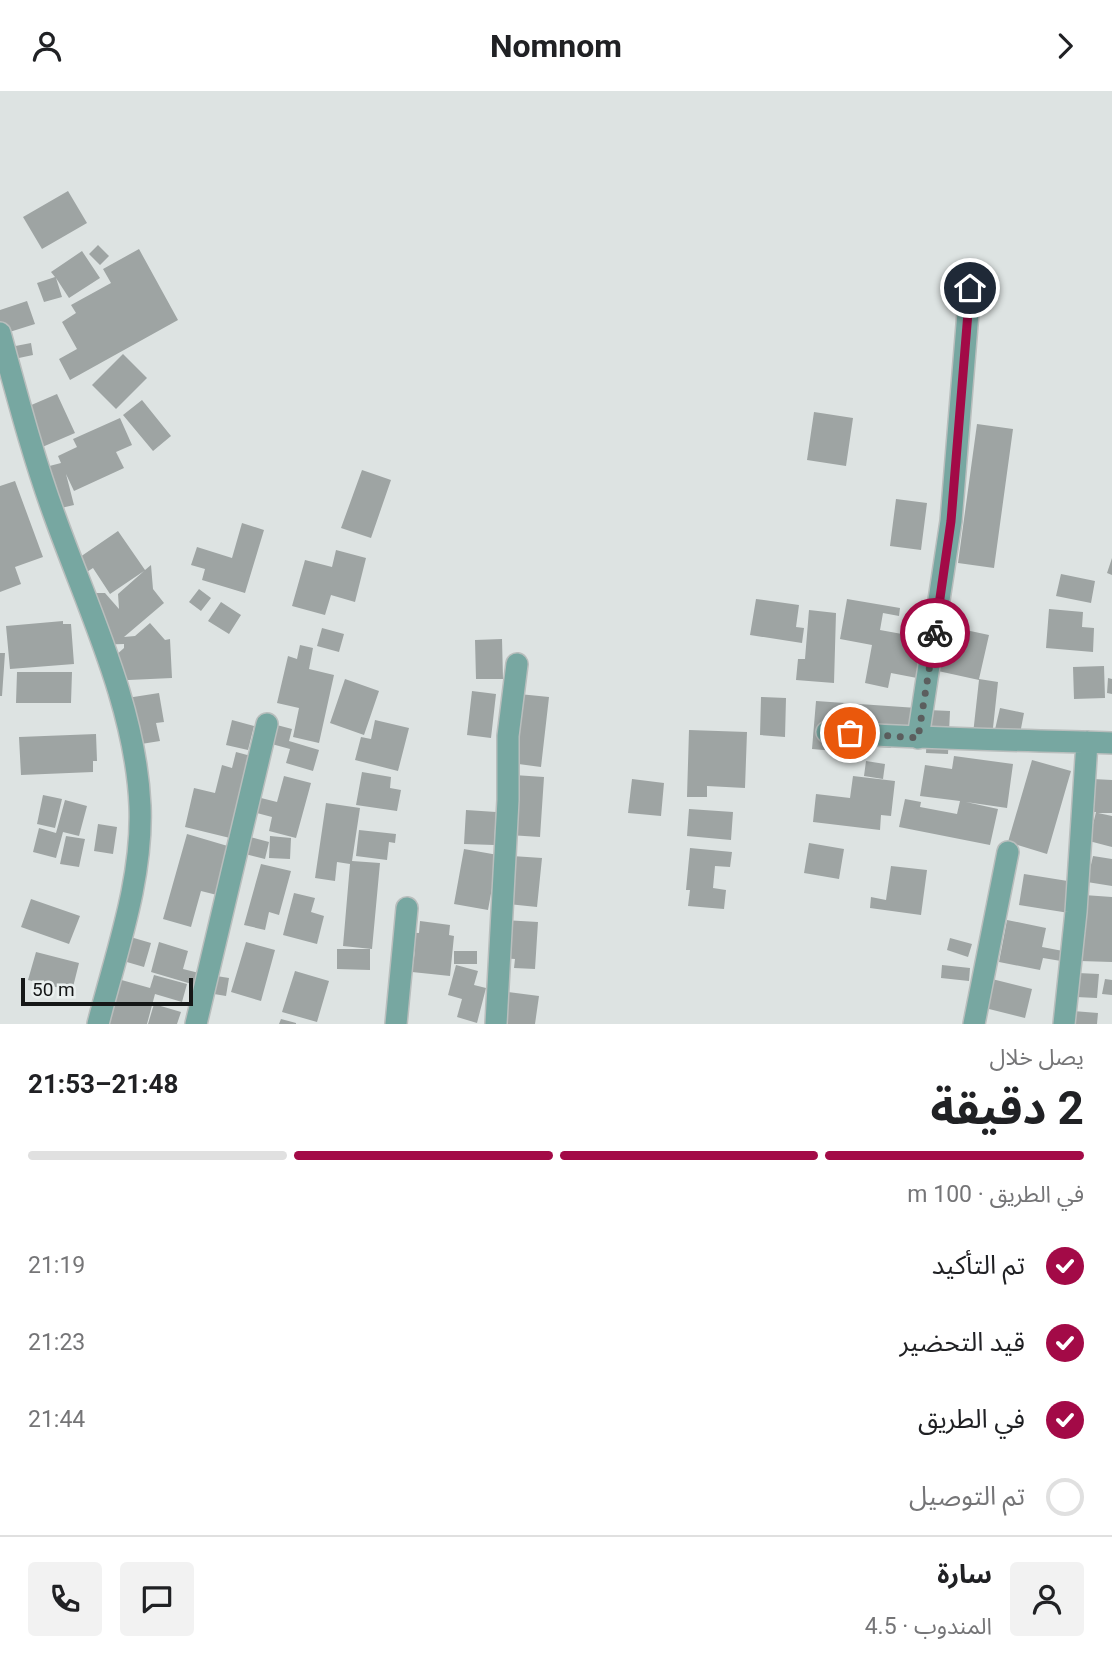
<!DOCTYPE html>
<html lang="ar">
<head>
<meta charset="utf-8">
<style>
  body { margin:0; font-family:Roboto,"Noto Sans Arabic",sans-serif; background:#f2f2f2; color:#202124; direction:rtl; height:100vh; display:flex; flex-direction:column; font-size:26px; white-space:nowrap }
  * { box-sizing:border-box; margin:0 }
  p { font-size:23px; color:#757577 }
  .icon { flex:none; width:38px; height:38px; fill:none; stroke:currentColor; stroke-width:2; stroke-linecap:round; stroke-linejoin:round }
  .map { position:relative; height:933px; overflow:hidden; direction:ltr }
  .details { display:flex; flex-direction:column; background:#fff; flex:1 }
  .details>* { flex:none }
  .scale { position:absolute; left:21px; bottom:18px; width:172px; box-sizing:border-box; padding-left:7px; border:4px solid #151717; border-top:0; font-size:19px; line-height:24px; white-space:nowrap; color:#151717; -webkit-text-stroke:5px #eaf0ef; paint-order:stroke }
  .pin { position:absolute; display:grid; place-items:center; width:60px; height:60px; color:#fff; margin:-30px; border:4px solid #fff; border-radius:50%; box-shadow:0 2px 7px #0007 }
  .courier { position:absolute; display:grid; place-items:center; width:70px; height:70px; margin:-35px; border:5px solid #a30a47; border-radius:50%; background:#fff; color:#222; box-shadow:0 2px 9px #0007 }
  .headline em { font-style:normal; font-weight:700 }
  .headline div { display:flex; flex-direction:column-reverse }
  .headline { display:flex; align-items:center; justify-content:space-between; height:119px; padding:0 28px }
  h1 { font-size:46px; font-weight:700; line-height:52px }
  .bar { display:grid; grid-template-columns:repeat(4,1fr); gap:10px 7px; align-content:center; height:84px; padding:0 28px }
  .bar i { height:9px; border-radius:5px; background:#e0e0e0 }
  .bar .selected { background:#a30a47 }
  .bar p { grid-column:span 4 }
  .line { display:flex; align-items:center; gap:18px; padding:0 28px; border-top:2px solid #e0e0e0 }
  .line div { flex:1 }
  .round { display:grid; place-items:center; flex:none; width:74px; height:74px; border-radius:7px; background:#f2f2f2 }
  ol { padding:0 28px; list-style:none }
  li { display:flex; align-items:center; gap:21px; height:77px }
  li p { margin-inline-start:auto }
  li .icon { padding:7px; border-radius:50%; background:#a30a47; color:#fff; stroke-width:4 }
  li:last-child { color:#757577 }
  li i { width:38px; height:38px; border:4px solid #e0e0e0; border-radius:50% }
  header { display:flex; justify-content:space-between; align-items:center; height:91px; padding:0 28px; background:#fff; font-size:32px; font-weight:700 }
  .map>svg:first-child { display:block }
  .building { fill:#9ea4a3 }
  .lines { fill:none; stroke-linecap:round; stroke-linejoin:round }
  .minor-casing { stroke:#b9bebd; stroke-width:24 }
  .minor { stroke:#77a7a1; stroke-width:21 }
  .done { stroke:#5b5e5e; stroke-width:7; stroke-dasharray:0 12.6 }
  .route { stroke:#a30a47; stroke-width:9 }
</style>
</head>
<body>
<header><svg class="icon" aria-label="forward" viewBox="0 0 24 24"><path d="M9 5l7 7-7 7"/></svg>Nomnom<svg class="icon" aria-label="person" viewBox="0 0 24 24"><circle cx="12" cy="8" r="4"/><path d="M4 21q1-7 8-7t8 7"/></svg></header>
<div class="map">
<svg width="1112" height="933" viewBox="0 0 1112 933">
  <rect width="100%" height="100%" fill="#dde3e2"/>
  <path class="building" d="M68,100L87,132L42,158L23,126Z
    M98,154L109,165L100,174L89,163Z
    M139,158L178,229L70,289L59,268L77,258L62,231L76,222L71,214L111,192L103,178Z
    M82,160L100,187L69,207L56,187L62,206L44,211L37,192L55,186L51,181Z
    M27,210L35,233L0,244V219Z
    M31,252L33,264L0,271V258Z
    M123,263L147,287L116,318L92,294Z
    M57,303L75,342L40,357L22,318Z
    M142,309L171,345L153,360L123,324Z
    M814,321L853,327L846,375L807,369Z
    M120,327L132,354L116,361L124,377L74,400L66,383L74,414L44,421L34,379L61,372L58,365L77,356L73,348Z
    M977,333L1013,338L994,477L958,472Z
    M362,379L391,389L371,447L341,437Z
    M15,390L43,466L15,476L21,493L0,501V395Z
    M896,408L927,412L921,459L890,455Z
    M242,432L264,439L245,502L202,489L205,478L191,474L197,456L232,467Z
    M118,440L145,479L151,474L153,498L164,512L124,546L135,545L150,532L165,549L170,548L172,587L107,590L106,573L124,557V553L91,554L88,502H105L119,518L118,503L144,480L110,503L93,477L73,490L64,477Z
    M336,459L366,467L355,511L331,504L325,524L292,515L305,469L332,476Z
    M1112,467V484L1107,482Z
    M1061,483L1095,490L1091,512L1056,505Z
    M199,498L211,507L201,520L189,511Z
    M756,508L799,514L796,536L804,537L802,552L750,544Z
    M847,508L900,517L899,525L883,522L880,539L902,543L903,533L926,537L917,587L891,582L888,597L865,592L872,554L840,548Z
    M221,511L241,524L229,543L208,530Z
    M1049,518L1083,521L1082,536L1094,537L1093,561L1046,557Z
    M809,519L836,522L834,592L796,589L798,568H805Z
    M63,530V533H71L74,573L10,578L6,535Z
    M947,535L989,544L979,588L998,591L992,646L973,643L979,589L938,580Z
    M322,537L344,543L339,561L317,555Z
    M502,548L503,588H476L475,549Z
    M300,554L313,557L309,578L334,584L319,652L293,646L299,617L277,612L288,565L297,568Z
    M0,562H5L2,605H0Z
    M1104,575L1105,607L1074,608L1073,576Z
    M17,581H72L71,612H16Z
    M1108,587L1112,588V603L1107,602Z
    M345,588L379,600L364,644L330,632Z
    M472,600L496,603L491,647L467,644Z
    M159,602L164,631L156,632L160,650L135,654L127,607Z
    M519,603L549,606L541,676L511,672Z
    M761,606L786,607L785,646L760,644Z
    M816,610L917,617L915,648L892,646L891,657L836,653L835,660L812,658Z
    M1000,617L1024,622L1018,653L993,647Z
    M928,619L950,620L948,663L926,662Z
    M232,629L254,635L248,659L226,654Z
    M375,629L409,637L398,680L355,669L361,646L371,648Z
    M273,633L292,638L289,650L319,659L313,680L286,672L290,658L268,652Z
    M689,639L747,641L745,697L707,695V706H687Z
    M96,643L97,670H93V681L21,684L19,646Z
    M236,661L251,665L230,747L185,736L194,697L215,702L222,674L232,677Z
    M954,665L1013,673L1007,717L966,711L998,718L990,754L899,736L905,708L921,711L920,716L957,723L960,710L920,705L925,674L952,678Z
    M1032,669L1071,680L1047,763L1008,751Z
    M866,670L885,673L883,688L864,685Z
    M362,681L391,686L390,697L401,699L397,720L356,714Z
    M514,684L544,686L540,746L509,744Z
    M284,685L311,692L296,747L269,740L272,726L253,721L257,706L277,711Z
    M853,685L895,690L891,725L881,724L880,739L813,731L816,703L850,707Z
    M632,688L664,692L661,725L628,722Z
    M1093,688L1112,689V722H1098L1112,725V756L1089,750L1096,721H1091Z
    M43,704L62,708L55,737L37,733Z
    M65,709L87,715L79,745L63,741L56,767L33,761L39,737L56,742Z
    M326,712L360,717L352,770L380,772L372,858L343,855L350,773L337,771L335,790L315,787Z
    M689,718L733,721L731,749L687,745Z
    M466,719L496,721L494,754L464,753Z
    M98,733L117,736L113,763L94,760Z
    M359,739L396,743L395,752L389,751L387,769L356,765Z
    M187,743L231,756L217,804L201,800L191,836L163,828Z
    M66,745L85,748L79,776L60,773Z
    M270,745L291,747L290,768L269,767Z
    M250,746L269,751L265,768L245,763Z
    M809,752L844,758L839,788L804,782Z
    M690,757L732,761L730,776L715,775L713,797L726,799L724,818L688,815L690,799H686Z
    M464,758L498,764L488,819L454,813Z
    M512,765L542,767L537,816L507,813Z
    M1093,765L1112,768V795L1087,791Z
    M261,773L291,780L279,824L269,821L265,839L244,834Z
    M891,775L927,779L921,824L870,817L871,806L886,809Z
    M1024,783L1074,791L1069,822L1019,814Z
    M294,802L315,807L311,821L324,825L317,853L283,844Z
    M1084,804L1112,806V871L1080,870Z
    M31,808L80,825L69,853L21,836Z
    M502,829L538,831L535,878L514,877L515,868L499,867Z
    M1007,829L1046,837L1042,856L1063,860L1061,870L1043,867L1040,879L999,871Z
    M420,830L450,834L449,844L454,845L450,885L412,881L415,859L401,857L403,841L419,842Z
    M127,845L151,852L144,876L120,869Z
    M950,847L972,853L968,866L947,859Z
    M159,851L188,860L183,878L199,882L195,894L151,881Z
    M246,851L275,859L261,910L231,901Z
    M337,858H370V879L337,878Z
    M454,860H477V873H454Z
    M36,861L79,872L72,900L28,889Z
    M456,874L478,880L474,894L486,897L477,932L457,926L462,908L448,904Z
    M942,874L970,877L969,890L941,887Z
    M295,880L329,890L317,931L282,921Z
    M1078,882L1099,883L1097,907L1076,906Z
    M154,884L187,893L182,911L155,903L147,933H106L118,888L150,897Z
    M210,884L229,887L226,905L208,902Z
    M988,887L1032,898L1025,927L981,916Z
    M1105,888L1112,889V904L1102,903Z
    M508,901L539,905L535,933H497Z
    M154,913L181,921L177,933H148Z
    M1073,920L1098,922L1097,933H1071Z
    M281,928L296,932V933H279Z"/>
  <g class="lines">
    <g class="minor-casing">
      <path id="minor" d="M0,242C17,304 33,366 55,426C88,518 136,616 140,715C143,789 116,862 98,933
        M827,641C922,648 1017,649 1112,652
        M918,647L951,430L970,197
        M196,933L267,633
        M396,933L407,817
        M496,933L508,709V645L517,573
        M974,933L1008,761
        M1064,933L1076,821L1087,651"/>
    </g>
    <use href="#minor" class="minor"/>
  </g>
  <g class="lines">
    <path class="done" d="M850,642L918,647L935,542"/>
    <path class="route" d="M935,542L951,430L970,197"/>
  </g>
</svg>
<div class="scale">50 m</div>
<div class="pin" style="left:850px;top:642px;background:#ea580c"><svg class="icon" aria-label="bag" viewBox="0 0 24 24"><path d="M5 8h14l-1 12H6zM9 8a3 3 0 0 1 6 0"/></svg></div>
<div class="pin" style="left:970px;top:197px;background:#1f2937"><svg class="icon" aria-label="home" viewBox="0 0 24 24"><path d="M3 11l9-7 9 7M6 9v11h12V9"/></svg></div>
<div class="courier" style="left:935px;top:542px"><svg class="icon" aria-label="bike" viewBox="0 0 24 24"><circle cx="6" cy="16" r="4"/><circle cx="18" cy="16" r="4"/><path d="M6 16l4-8h5l3 8M10 8l3 8H6M13 5h3"/></svg></div>
</div>
<section class="details">
<div class="headline"><div><h1>2 دقيقة</h1><p>يصل خلال</p></div><em>21:48–21:53</em></div>
<div class="bar"><i class="selected"></i><i class="selected"></i><i class="selected"></i><i></i><p>في الطريق · 100 m</p></div>
<ol>
<li><svg class="icon" aria-label="check" viewBox="0 0 24 24"><path d="M5 12l5 5 9-10"/></svg>تم التأكيد<p>21:19</p></li>
<li><svg class="icon" aria-label="check" viewBox="0 0 24 24"><path d="M5 12l5 5 9-10"/></svg>قيد التحضير<p>21:23</p></li>
<li><svg class="icon" aria-label="check" viewBox="0 0 24 24"><path d="M5 12l5 5 9-10"/></svg>في الطريق<p>21:44</p></li>
<li><i></i>تم التوصيل</li>
</ol>
<div class="line" style="height:126px"><a class="round"><svg class="icon" aria-label="person" viewBox="0 0 24 24"><circle cx="12" cy="8" r="4"/><path d="M4 21q1-7 8-7t8 7"/></svg></a><div><b>سارة</b><p>المندوب · 4.5</p></div><a class="round"><svg class="icon" aria-label="chat" viewBox="0 0 24 24"><path d="M4 5h16v11H9l-5 4z"/></svg></a><a class="round"><svg class="icon" aria-label="phone" viewBox="0 0 24 24"><path d="M5 4h4l2 5-3 2q2 4 5 5l2-3 5 2v4C11 20 4 13 5 4z"/></svg></a></div>
</section>
</body>
</html>
